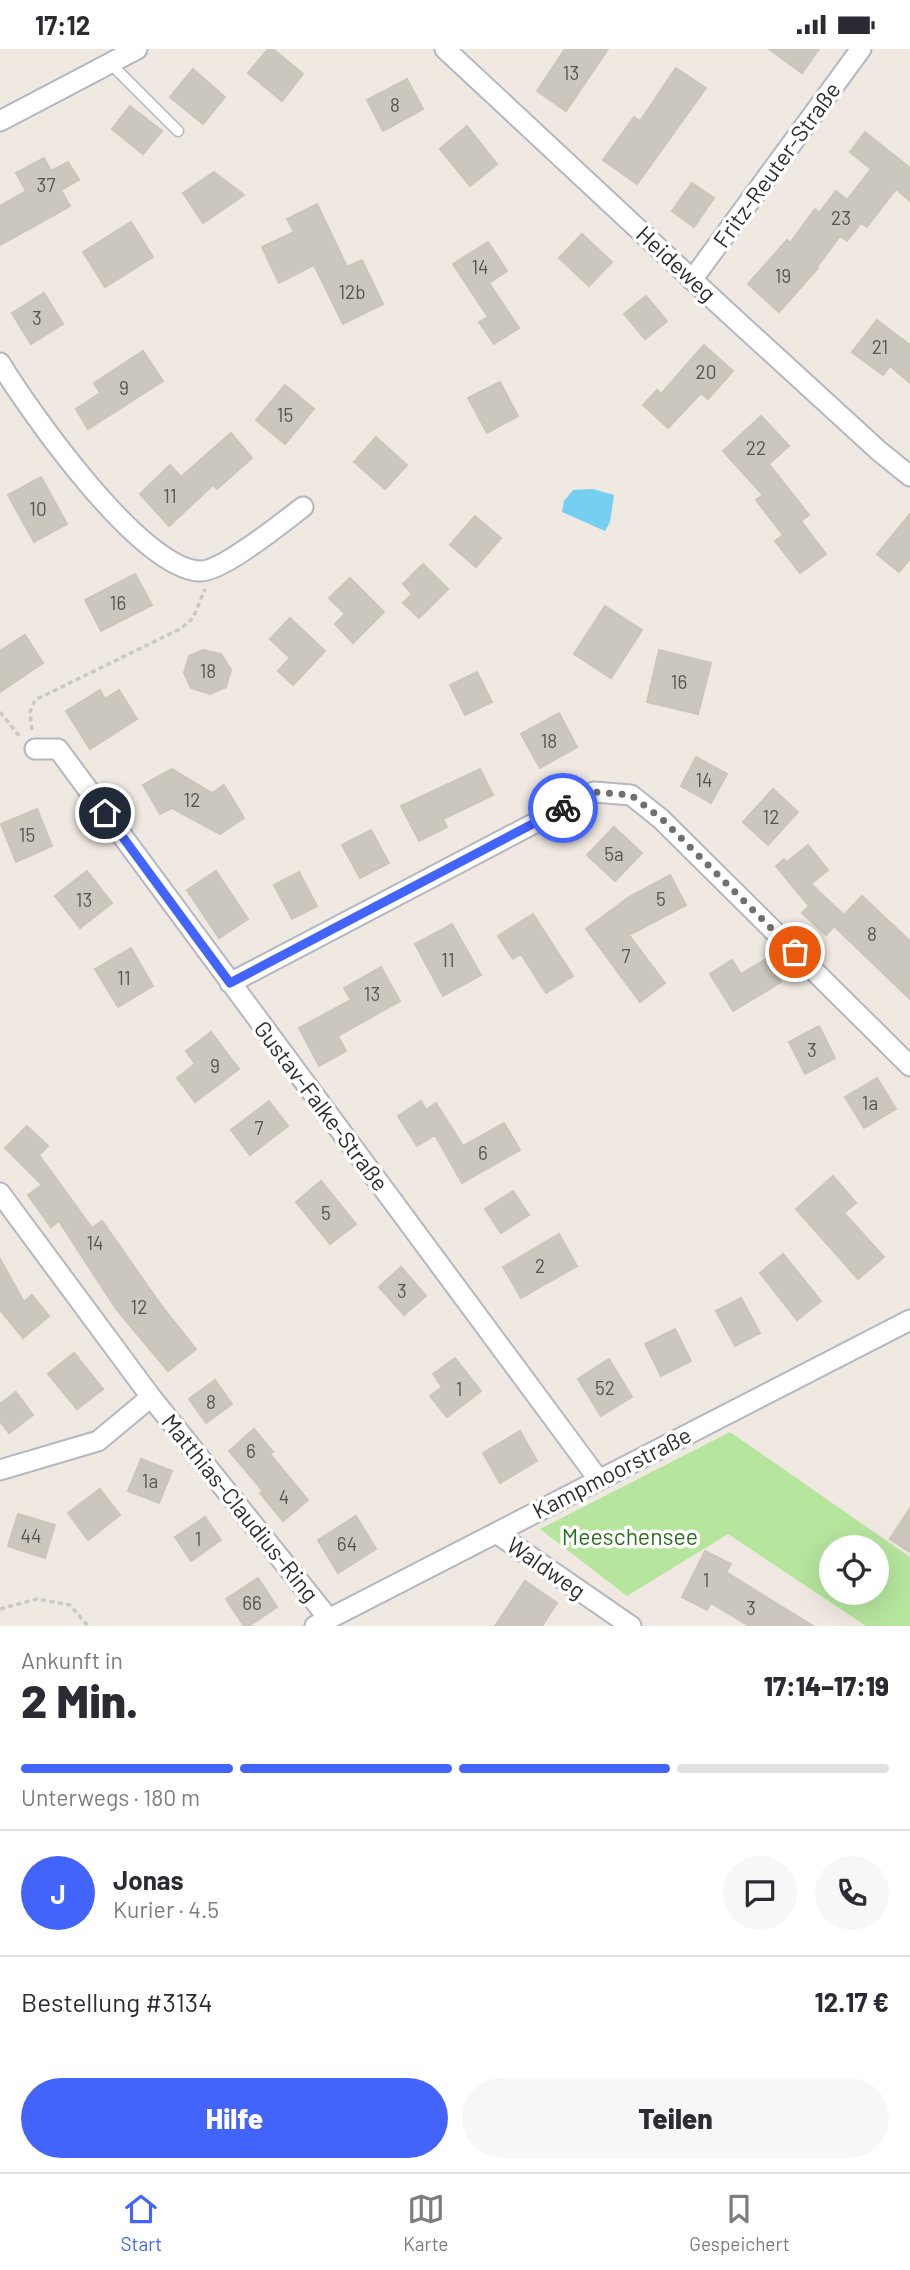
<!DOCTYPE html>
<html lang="de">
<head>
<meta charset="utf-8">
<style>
  body { margin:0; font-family:Barlow,sans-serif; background:#f7f7f7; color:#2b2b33; height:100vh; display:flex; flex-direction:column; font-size:26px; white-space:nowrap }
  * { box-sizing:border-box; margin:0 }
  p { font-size:23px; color:#7c7c81 }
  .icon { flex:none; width:38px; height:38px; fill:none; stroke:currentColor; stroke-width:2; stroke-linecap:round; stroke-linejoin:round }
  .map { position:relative; height:1577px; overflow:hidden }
  .sheet { display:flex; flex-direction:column; background:#fff; flex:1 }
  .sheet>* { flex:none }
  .tools { position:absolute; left:819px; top:1486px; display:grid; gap:14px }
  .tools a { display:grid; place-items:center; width:70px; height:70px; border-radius:50%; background:#fff; box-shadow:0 7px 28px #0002; font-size:35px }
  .pin { position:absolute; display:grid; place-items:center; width:60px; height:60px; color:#fff; margin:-30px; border:4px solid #fff; border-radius:50%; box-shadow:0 2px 7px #0007 }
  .courier { position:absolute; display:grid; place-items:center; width:70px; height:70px; margin:-35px; border:5px solid #4264fb; border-radius:50%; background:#fff; color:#222; box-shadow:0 2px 9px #0007 }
  .summary em { font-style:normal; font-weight:800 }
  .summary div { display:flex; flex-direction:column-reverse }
  .summary { display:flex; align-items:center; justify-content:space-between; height:119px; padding:0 21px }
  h1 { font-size:46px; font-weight:800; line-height:52px }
  .bar { display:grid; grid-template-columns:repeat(4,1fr); gap:10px 7px; align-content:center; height:84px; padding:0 21px }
  .bar i { height:9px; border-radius:5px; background:#e1e1e2 }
  .bar .on { background:#4264fb }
  .bar p { grid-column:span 4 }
  .line { display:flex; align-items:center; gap:18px; padding:0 21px; border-top:2px solid #e1e1e2 }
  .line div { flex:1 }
  .round { display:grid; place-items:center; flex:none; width:74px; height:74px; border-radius:37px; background:#f7f7f7 }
  .button { display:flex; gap:14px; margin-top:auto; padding:14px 21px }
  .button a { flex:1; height:80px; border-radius:42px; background:#4264fb; color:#fff; font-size:28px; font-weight:800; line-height:80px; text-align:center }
  .button a+a { background:#f7f7f7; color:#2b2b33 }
  .status { display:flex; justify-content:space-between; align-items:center; height:49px; padding:0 35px; background:#fff; direction:ltr }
  .status svg { height:19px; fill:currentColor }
  .tab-bar { display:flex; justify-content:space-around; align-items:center; height:98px; border-top:2px solid #e1e1e2; background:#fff; font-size:19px; color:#7c7c81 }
  .tab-bar a { display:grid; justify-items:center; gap:4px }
  .tab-bar .on { color:#4264fb }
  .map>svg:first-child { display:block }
  .green { fill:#b6e59e; fill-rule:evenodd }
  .water { fill:#75cff0 }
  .building { fill:#cbc7bf; stroke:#cbc5ba; stroke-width:2 }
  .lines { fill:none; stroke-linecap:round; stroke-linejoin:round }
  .service-casing { stroke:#b4b7c1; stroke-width:13 }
  .minor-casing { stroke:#b4b7c1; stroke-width:23 }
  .path { stroke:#c9c9c9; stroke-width:3.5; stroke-dasharray:5 3.5; stroke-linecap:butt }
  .service { stroke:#fff; stroke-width:10 }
  .minor { stroke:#fff; stroke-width:19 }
  .done { stroke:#726f6d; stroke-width:7; stroke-dasharray:0 12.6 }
  .route { stroke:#4264fb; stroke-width:9 }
  .labels { text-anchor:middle; stroke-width:7; stroke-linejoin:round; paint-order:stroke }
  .number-label { font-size:19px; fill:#555452 }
  .street-label { font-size:23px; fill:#2e2e2e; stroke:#fff }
  .park-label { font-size:23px; fill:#2c6e1b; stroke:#fff }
</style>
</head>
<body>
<div class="status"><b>17:12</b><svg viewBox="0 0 49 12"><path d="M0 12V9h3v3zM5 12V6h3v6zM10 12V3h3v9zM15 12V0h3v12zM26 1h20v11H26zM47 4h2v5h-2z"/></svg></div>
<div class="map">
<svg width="910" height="1577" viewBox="0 0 910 1577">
  <rect width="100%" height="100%" fill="#efe9e1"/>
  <path class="green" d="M730,1383L910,1508V1577H866L728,1485L627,1547L540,1480ZM831,1498H877V1544H831Z"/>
  <path class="water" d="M593,440L614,446L610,473L605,482L562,463L564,452L573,441Z"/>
  <path class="building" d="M268,0H273L303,25L282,52L248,24Z
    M565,0H608L566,62L537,42Z
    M769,0H819L802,24Z
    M676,19L706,39L637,135L603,111L634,68L640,72Z
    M193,20L225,48L203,75L170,48Z
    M407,30L423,60L383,82L367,51Z
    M130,57L162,82L143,105L112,80Z
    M467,77L497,115L470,137L440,100Z
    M865,83L910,119V152L896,140L867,178L861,174L847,192L840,187L817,218L818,219L779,263L748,235L787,191L790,194L815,160L819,164L836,142L847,151L871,120L850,103Z
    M44,109L51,122L68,113L79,131L61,141L70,157L0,196V157L26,142L16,124Z
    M214,123L244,146L203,174L183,144Z
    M692,134L714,149L694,178L672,162Z
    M317,155L347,218L362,211L383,255L343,275L314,216L279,234L262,198L294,183L287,170Z
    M131,173L153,208L105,238L83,203Z
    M582,185L612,213L589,237L559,209Z
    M488,193L507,222L489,234L519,279L494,295L479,273L488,268L453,215Z
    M44,244L63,275L31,295L12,264Z
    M646,247L667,272L645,290L624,265Z
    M877,271L910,296V334L890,317L883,326L852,303Z
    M704,296L733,322L708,350L701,344L668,379L643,356L657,341L661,345Z
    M143,302L163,332L88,380L76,360L100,344L94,334Z
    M500,333L518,367L487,384L468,349Z
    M285,336L314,360L285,395L256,371Z
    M761,367L789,397L769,415L809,466L801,472L826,505L800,524L775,492L783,486L756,451L763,446L723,402Z
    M231,384L252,409L217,440L213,436L169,477L140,445L170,416L181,428Z
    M376,388L407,416L385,440L354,413Z
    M41,428L67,475L34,493L8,446Z
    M910,465V510L899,523L877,505Z
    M475,467L501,489L476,518L450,496Z
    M423,515L448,540L419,569L403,554L412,545L403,535Z
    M135,525L152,556L101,582L85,551Z
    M350,529L384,563L353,594L335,575L345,565L329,549Z
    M605,557L642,581L611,629L574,605Z
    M290,569L325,602L293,636L278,622L290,609L270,590Z
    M25,586L43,614L0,643V602Z
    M203,601L221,605L231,621L226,638L210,645L191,639L184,624L189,607Z
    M659,601L711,614L698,665L647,653Z
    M477,623L492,653L465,666L450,636Z
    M100,641L105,650L119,641L137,670L90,700L66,662Z
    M559,664L577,698L540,719L521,685Z
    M696,708L727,725L711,754L681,737Z
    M172,720L212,744L224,736L244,769L220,785L172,759L160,765L143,736Z
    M480,720L493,746L443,770L447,778L419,792L401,757Z
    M773,740L798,763L768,796L743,773Z
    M37,760L52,797L16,813L1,775Z
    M614,778L642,804L615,832L587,806Z
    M371,781L389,814L360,829L342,796Z
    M808,796L828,821L811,835L844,866L862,847L910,892V950L834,877L826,886L802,864L809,857L776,817L784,810L787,813Z
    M87,822L112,854L80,879L55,847Z
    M216,822L248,870L219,889L187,841Z
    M299,823L317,857L292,870L274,836Z
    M670,826L686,856L629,886L665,934L640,953L586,880L629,848Z
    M533,865L573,927L546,944L521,905L513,910L498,887Z
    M452,875L481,926L443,947L415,895Z
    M131,899L153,937L118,958L95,920Z
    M766,910L781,933L733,962L710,925L732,911L741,925Z
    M381,918L400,952L338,987L346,1002L319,1017L299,979L351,951L344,939Z
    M819,977L835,1009L805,1025L789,993Z
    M211,983L239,1020L195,1053L177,1029L195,1015L186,1002Z
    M877,1029L896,1060L864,1079L845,1048Z
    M269,1052L288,1077L250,1106L231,1081Z
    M421,1052L426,1061L436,1054L463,1097L504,1074L520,1101L462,1134L435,1086L417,1097L398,1067Z
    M27,1077L48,1097L39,1106L92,1179L102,1172L161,1256L196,1300L168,1322L116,1260L59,1172L51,1178L28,1146L42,1136L5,1099Z
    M833,1127L856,1154L844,1164L884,1208L858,1230L796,1160Z
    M321,1132L356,1175L330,1195L296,1153Z
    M513,1142L529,1166L501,1184L485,1160Z
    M559,1185L577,1217L521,1249L503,1218Z
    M783,1205L821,1252L797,1271L760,1224Z
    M0,1210L24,1253L32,1246L49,1267L23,1289L0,1261Z
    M401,1218L426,1247L404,1266L379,1238Z
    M741,1249L760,1284L735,1297L716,1262Z
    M675,1280L691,1312L661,1327L645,1295Z
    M74,1304L103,1340L77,1360L48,1325Z
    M455,1309L481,1342L447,1368L430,1347L442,1338L433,1325Z
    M609,1310L632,1348L601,1367L578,1330Z
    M215,1331L232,1355L206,1374L189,1350Z
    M16,1343L33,1366L9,1384L0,1372V1355Z
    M254,1380L273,1403L270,1405L308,1451L283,1472L260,1444L263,1442L229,1402Z
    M520,1382L537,1412L500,1434L483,1404Z
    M141,1410L172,1422L159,1454L128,1442Z
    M100,1440L120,1466L88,1491L68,1464Z
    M910,1459V1503L890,1490Z
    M18,1465L55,1476L45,1509L8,1497Z
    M356,1467L376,1500L338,1524L318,1491Z
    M205,1468L221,1491L191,1512L175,1488Z
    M705,1502L731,1515L726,1523L813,1577H749L711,1554L707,1561L682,1548Z
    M258,1529L277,1558L249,1577H244L226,1550Z
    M525,1532L557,1554L542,1577H495Z"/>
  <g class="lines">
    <g class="service-casing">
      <path id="service" d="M110,14L178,82"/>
    </g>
    <g class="minor-casing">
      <path id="minor" d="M445,0L726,262L879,402L910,427
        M0,72L137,0
        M692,231L861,0
        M0,314C30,363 141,521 200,522C222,523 283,473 303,458
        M35,700H58L599,1431
        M230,934L594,743L631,746L661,770L910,1017
        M0,1144L151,1348L329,1570
        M0,1421L98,1392L151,1348
        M496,1484L631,1577
        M315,1577L910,1271"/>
    </g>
    <path class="path" d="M0,663L20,688
      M32,681L30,663L35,651L180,580L193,569L205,540
      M0,1560L37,1550L70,1556L88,1577"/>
    <use href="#service" class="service"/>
    <use href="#minor" class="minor"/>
  </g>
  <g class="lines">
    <path class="done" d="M563,759L594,743L631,746L662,770L795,903"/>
    <path class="route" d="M105,764L230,934L563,759"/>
  </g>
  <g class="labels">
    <g class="number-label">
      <text x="571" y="31">13</text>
      <text x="395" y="63">8</text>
      <text x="46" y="143">37</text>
      <text x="841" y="176">23</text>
      <text x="480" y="225">14</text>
      <text x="783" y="234">19</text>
      <text x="352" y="250">12b</text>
      <text x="37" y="276">3</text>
      <text x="880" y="305">21</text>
      <text x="706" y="330">20</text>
      <text x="124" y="346">9</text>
      <text x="285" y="373">15</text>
      <text x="756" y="406">22</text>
      <text x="170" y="454">11</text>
      <text x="38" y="467">10</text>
      <text x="118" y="561">16</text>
      <text x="208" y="629">18</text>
      <text x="679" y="640">16</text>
      <text x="549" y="699">18</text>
      <text x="704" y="738">14</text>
      <text x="192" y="758">12</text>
      <text x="771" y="775">12</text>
      <text x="27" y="793">15</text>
      <text x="614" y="812">5a</text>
      <text x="661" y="857">5</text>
      <text x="84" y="858">13</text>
      <text x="872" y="892">8</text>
      <text x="626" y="914">7</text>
      <text x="448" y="918">11</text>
      <text x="124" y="936">11</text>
      <text x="372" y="952">13</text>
      <text x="812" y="1008">3</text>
      <text x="215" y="1024">9</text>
      <text x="870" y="1061">1a</text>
      <text x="259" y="1086">7</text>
      <text x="483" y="1111">6</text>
      <text x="326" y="1171">5</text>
      <text x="95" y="1201">14</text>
      <text x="540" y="1224">2</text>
      <text x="402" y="1249">3</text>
      <text x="139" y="1265">12</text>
      <text x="605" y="1346">52</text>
      <text x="459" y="1347">1</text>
      <text x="211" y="1360">8</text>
      <text x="251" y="1409">6</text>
      <text x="150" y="1439">1a</text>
      <text x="284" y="1455">4</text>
      <text x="31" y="1494">44</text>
      <text x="198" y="1497">1</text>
      <text x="347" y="1502">64</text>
      <text x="706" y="1538">1</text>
      <text x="252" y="1561">66</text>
      <text x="751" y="1566">3</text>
    </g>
    <g class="street-label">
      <text transform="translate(777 116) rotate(-54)" y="8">Fritz-Reuter-Straße</text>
      <text transform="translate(676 215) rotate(43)" y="8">Heideweg</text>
      <text transform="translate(321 1057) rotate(53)" y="8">Gustav-Falke-Straße</text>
      <text transform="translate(612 1424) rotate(-27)" y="8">Kampmoorstraße</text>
      <text transform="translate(240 1459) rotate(51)" y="8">Matthias-Claudius-Ring</text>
      <text transform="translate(546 1519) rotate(35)" y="8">Waldweg</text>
    </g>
    <g class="park-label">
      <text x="630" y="1496">Meeschensee</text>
    </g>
  </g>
</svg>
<div class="tools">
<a><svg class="icon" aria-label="locate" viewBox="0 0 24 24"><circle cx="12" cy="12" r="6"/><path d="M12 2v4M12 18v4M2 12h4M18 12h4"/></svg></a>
</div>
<div class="pin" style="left:795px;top:903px;background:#ea580c"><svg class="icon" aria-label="bag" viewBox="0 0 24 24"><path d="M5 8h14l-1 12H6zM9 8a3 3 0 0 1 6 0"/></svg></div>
<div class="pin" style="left:105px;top:764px;background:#1f2937"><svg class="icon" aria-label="home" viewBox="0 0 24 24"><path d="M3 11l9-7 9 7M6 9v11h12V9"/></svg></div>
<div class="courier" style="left:563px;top:759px"><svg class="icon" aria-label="bike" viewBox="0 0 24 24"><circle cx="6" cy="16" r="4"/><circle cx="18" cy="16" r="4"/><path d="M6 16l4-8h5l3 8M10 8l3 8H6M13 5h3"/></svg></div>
</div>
<section class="sheet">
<div class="summary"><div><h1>2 Min.</h1><p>Ankunft in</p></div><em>17:14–17:19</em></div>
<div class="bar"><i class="on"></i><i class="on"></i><i class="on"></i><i></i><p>Unterwegs · 180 m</p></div>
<div class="line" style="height:126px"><b class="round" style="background:#4264fb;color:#fff">J</b><div><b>Jonas</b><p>Kurier · 4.5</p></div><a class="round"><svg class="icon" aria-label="chat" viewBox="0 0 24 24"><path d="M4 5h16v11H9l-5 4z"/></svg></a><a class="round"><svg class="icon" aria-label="phone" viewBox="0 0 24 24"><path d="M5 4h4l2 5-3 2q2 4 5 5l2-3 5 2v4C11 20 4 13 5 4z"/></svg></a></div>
<div class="line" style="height:91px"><div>Bestellung #3134</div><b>12.17 €</b></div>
<div class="button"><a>Hilfe</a><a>Teilen</a></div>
</section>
<nav class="tab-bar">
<a class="on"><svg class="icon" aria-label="home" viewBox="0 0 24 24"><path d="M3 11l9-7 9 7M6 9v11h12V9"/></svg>Start</a>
<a><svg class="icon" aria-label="map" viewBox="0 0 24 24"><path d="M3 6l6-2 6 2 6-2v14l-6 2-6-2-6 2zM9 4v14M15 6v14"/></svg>Karte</a>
<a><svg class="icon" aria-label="saved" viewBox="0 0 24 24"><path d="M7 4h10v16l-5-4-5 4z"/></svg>Gespeichert</a>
</nav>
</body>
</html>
